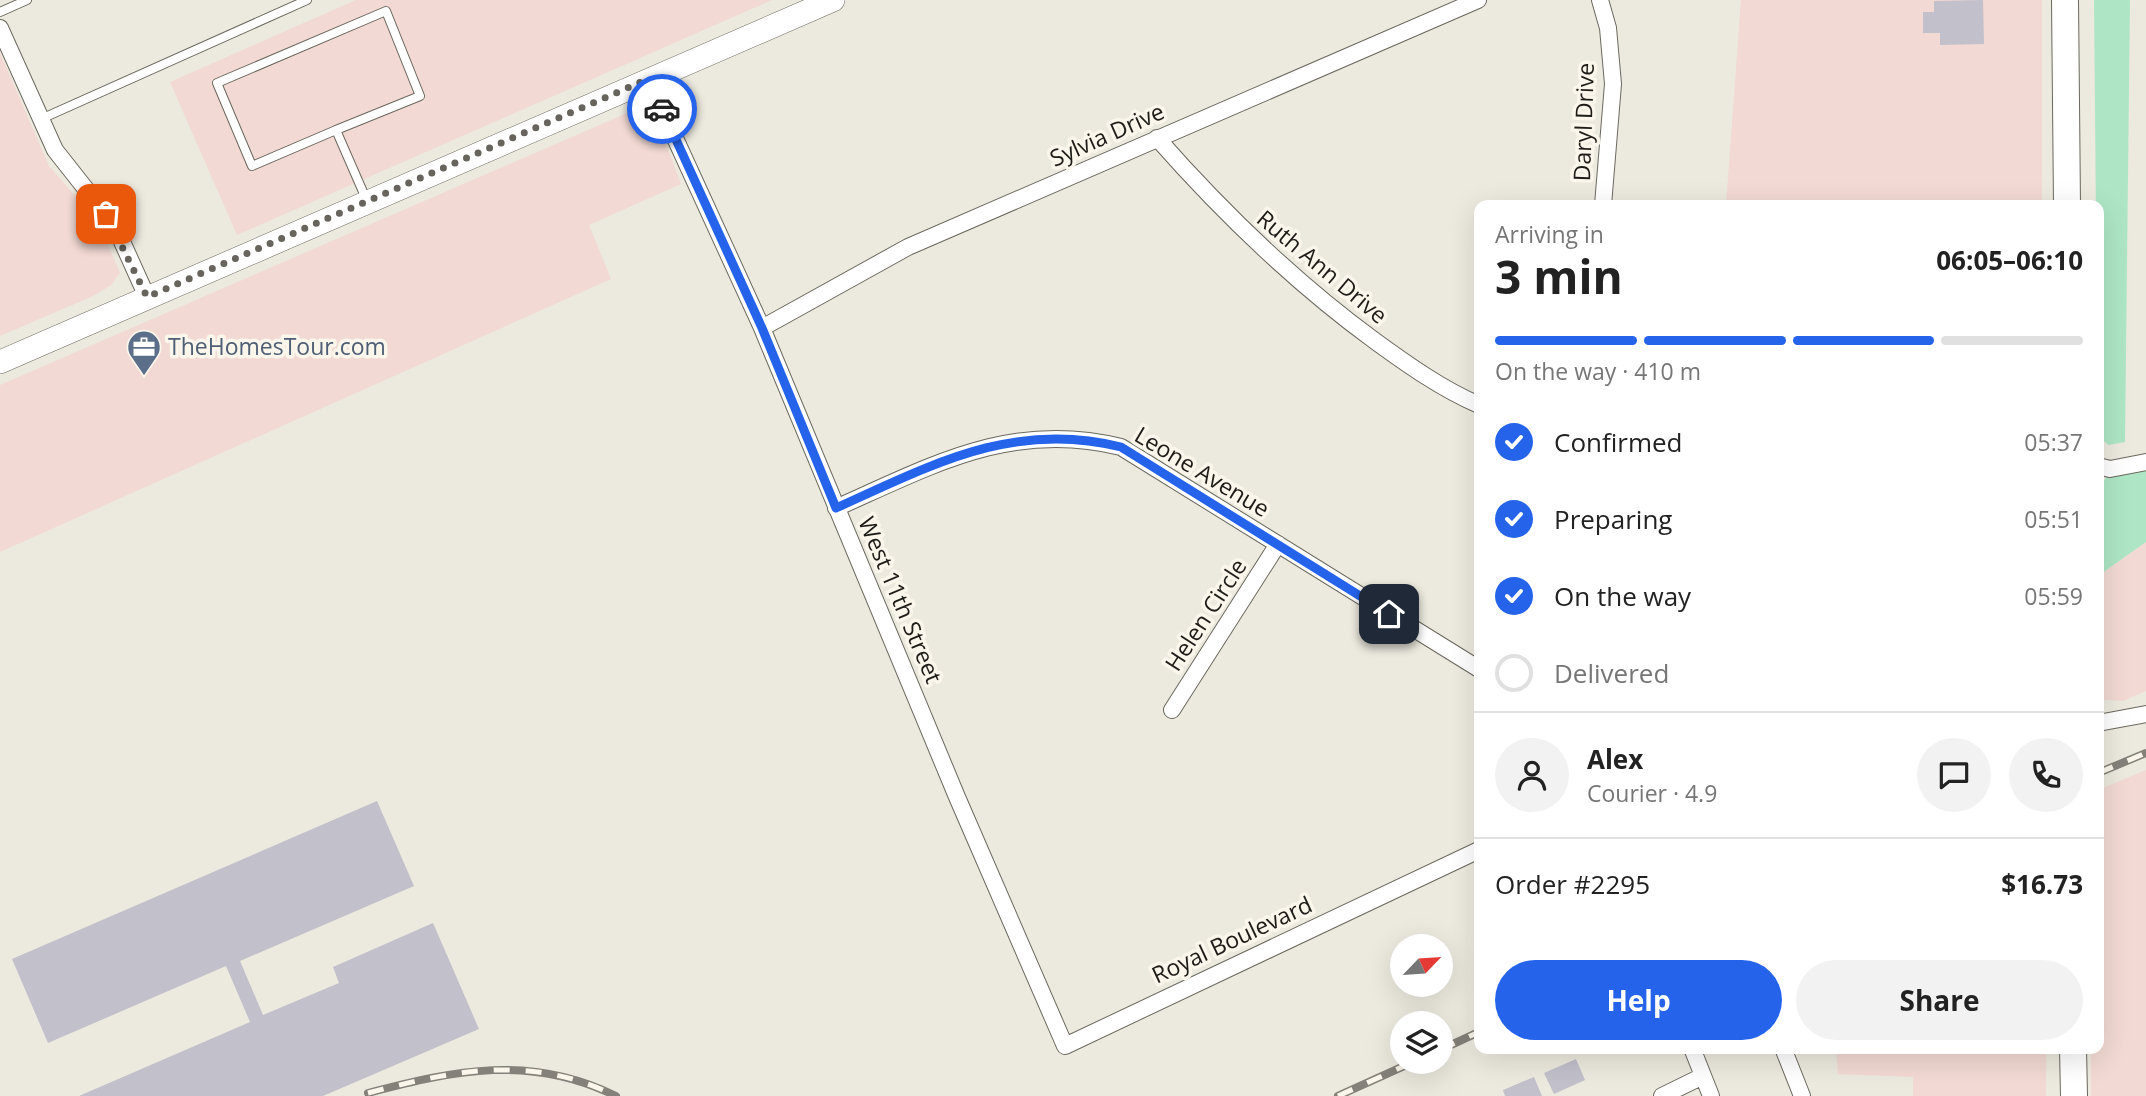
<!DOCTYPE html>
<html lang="en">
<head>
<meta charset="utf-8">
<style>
  body { margin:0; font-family:"Open Sans",sans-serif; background:#f2f2f2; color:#222; height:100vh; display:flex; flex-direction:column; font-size:26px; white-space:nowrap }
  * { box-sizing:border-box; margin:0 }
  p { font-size:23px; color:#767676 }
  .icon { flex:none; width:38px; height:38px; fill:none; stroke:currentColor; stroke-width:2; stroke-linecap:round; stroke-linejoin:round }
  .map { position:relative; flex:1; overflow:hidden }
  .sheet { position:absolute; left:1474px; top:200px; width:630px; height:854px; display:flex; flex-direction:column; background:#fff; border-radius:14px; box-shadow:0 7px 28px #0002 }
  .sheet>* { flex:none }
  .needle { width:46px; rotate:65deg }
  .fabs { position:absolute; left:1390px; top:934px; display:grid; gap:14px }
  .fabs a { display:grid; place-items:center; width:63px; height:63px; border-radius:50%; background:#fff; box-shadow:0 7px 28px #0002; font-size:35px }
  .pin { position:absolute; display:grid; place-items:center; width:60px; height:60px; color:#fff; margin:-30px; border-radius:14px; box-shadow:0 4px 10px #0006 }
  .courier { position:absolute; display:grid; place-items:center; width:70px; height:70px; margin:-35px; border:5px solid #2563eb; border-radius:50%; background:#fff; color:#222; box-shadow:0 2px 9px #0007 }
  .overview em { font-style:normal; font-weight:700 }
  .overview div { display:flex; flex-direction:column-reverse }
  .overview { display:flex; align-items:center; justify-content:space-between; height:119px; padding:0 21px }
  h1 { font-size:46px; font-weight:700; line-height:52px }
  .bar { display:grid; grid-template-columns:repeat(4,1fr); gap:10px 7px; align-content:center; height:84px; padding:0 21px }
  .bar i { height:9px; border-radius:5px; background:#e0e0e0 }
  .bar .on { background:#2563eb }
  .bar p { grid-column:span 4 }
  .line { display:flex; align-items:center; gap:18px; padding:0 21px; border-top:2px solid #e0e0e0 }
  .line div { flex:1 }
  .round { display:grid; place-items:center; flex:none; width:74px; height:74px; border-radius:37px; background:#f2f2f2 }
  ol { padding:0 21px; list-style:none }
  li { display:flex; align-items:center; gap:21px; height:77px }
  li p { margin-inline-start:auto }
  li .icon { padding:7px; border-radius:50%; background:#2563eb; color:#fff; stroke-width:4 }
  li:last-child { color:#767676 }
  li i { width:38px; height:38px; border:4px solid #e0e0e0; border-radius:50% }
  .primary-button { display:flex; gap:14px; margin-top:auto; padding:14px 21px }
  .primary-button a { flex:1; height:80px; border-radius:42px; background:#2563eb; color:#fff; font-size:28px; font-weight:700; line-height:80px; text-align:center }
  .primary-button a+a { background:#f2f2f2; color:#222 }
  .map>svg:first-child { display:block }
  .commercial { fill:#f2d9d3 }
  .green { fill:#aee6c5 }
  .building { fill:#c1c0cb }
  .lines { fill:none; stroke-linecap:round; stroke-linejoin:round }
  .service-casing { stroke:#6b685e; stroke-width:10 }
  .minor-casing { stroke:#6b685e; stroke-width:18 }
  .secondary-casing { stroke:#6b685e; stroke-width:24 }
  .trunk-casing { stroke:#6b685e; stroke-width:28 }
  .service { stroke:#fff; stroke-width:8 }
  .minor { stroke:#fff; stroke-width:16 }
  .secondary { stroke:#fff; stroke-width:23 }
  .trunk { stroke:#fff; stroke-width:26 }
  .rail-casing { stroke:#838179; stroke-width:8 }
  .rail { stroke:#faf6eb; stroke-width:5; stroke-dasharray:16; stroke-linecap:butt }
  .done { stroke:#66645d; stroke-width:7; stroke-dasharray:0 12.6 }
  .route { stroke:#2563eb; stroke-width:9 }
  .labels { text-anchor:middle; stroke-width:7; stroke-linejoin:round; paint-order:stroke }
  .street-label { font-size:23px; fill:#1e1c18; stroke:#faf6eb }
  .service-label { font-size:23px; fill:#4e5e75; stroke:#faf6eb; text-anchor:start }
</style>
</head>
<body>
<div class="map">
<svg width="2146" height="1096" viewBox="0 0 2146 1096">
  <rect width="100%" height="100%" fill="#ece9de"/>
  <path class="commercial" d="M356,0H772L237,235L170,82Z
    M1741,0H2042V205H1726Z
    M0,53L49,166L98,222L120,273L111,285L93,296L0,336Z
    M634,110L648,114L661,130L681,184L589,225L611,279L0,552V385Z
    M2146,542V691L2123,701L2105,700L2098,694V576Z
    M2146,770V1096H2091V1048H2098V790Z
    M1836,1048H2046V1096H1913V1077L1838,1074Z"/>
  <path class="green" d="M2094,0H2130L2125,442L2109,445L2098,437Z
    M2146,464V542L2098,576V490L2107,476Z"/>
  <path class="building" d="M1983,0L1984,44L1940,45V33H1923V12H1934V1Z
    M377,801L414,886L240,961L263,1015L339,983L333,967L433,923L479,1029L323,1096H79L250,1022L226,966L48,1043L12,959Z
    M1576,1059L1585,1080L1554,1094L1544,1073Z
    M1534,1077L1542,1096H1505L1503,1090Z"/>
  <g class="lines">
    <g class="service-casing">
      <path id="service" d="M0,12L27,0
        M41,119L307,0
        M336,130L420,96L386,11L217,83L252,166L336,130L367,201"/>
    </g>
    <g class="minor-casing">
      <path id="minor" d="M1600,0L1608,28L1613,84L1603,205
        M0,28L55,150L115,226L147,297
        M648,79L762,328L957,797L1065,1046L1479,850
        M1157,138C1224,214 1293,281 1375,341C1408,365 1442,389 1479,405
        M762,328L908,247L1478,0
        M2098,466L2110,469L2146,462
        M836,508C933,465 1012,420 1121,447L1479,669
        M1172,710L1278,544
        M2098,723L2146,714
        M1692,1048L1711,1096
        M1783,1048L1802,1096
        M1662,1096L1703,1076"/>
    </g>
    <g class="secondary-casing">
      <path id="secondary" d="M0,362L833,0"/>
    </g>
    <g class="trunk-casing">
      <path id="trunk" d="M2065,0L2067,205
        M2073,1048L2074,1096"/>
    </g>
    <use href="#service" class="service"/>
    <use href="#minor" class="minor"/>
    <use href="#secondary" class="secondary"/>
    <use href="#trunk" class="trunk"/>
    <g class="rail-casing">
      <path id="rail" d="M2098,773L2146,753
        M1440,1050L1479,1032
        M368,1093C455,1070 531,1054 616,1096
        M1338,1096L1413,1062"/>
    </g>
    <use href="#rail" class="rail"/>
  </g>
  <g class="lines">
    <path class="done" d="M106,214L147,297L648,79L662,109"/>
    <path class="route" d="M662,109L762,328L836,508C932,465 1013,420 1121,447L1389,614"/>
  </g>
  <defs>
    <g id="office-pin" transform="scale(1.75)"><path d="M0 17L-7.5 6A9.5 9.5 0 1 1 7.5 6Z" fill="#5c6f8a" stroke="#faf6eb"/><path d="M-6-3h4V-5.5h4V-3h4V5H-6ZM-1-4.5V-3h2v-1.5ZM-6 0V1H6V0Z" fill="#fff"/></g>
  </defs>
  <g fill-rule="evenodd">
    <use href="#office-pin" x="144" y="347"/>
  </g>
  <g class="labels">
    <g class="street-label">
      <text transform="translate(1584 122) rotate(-88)" y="8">Daryl Drive</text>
      <text transform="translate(1107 135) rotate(-24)" y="8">Sylvia Drive</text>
      <text transform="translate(1322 267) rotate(40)" y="8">Ruth Ann Drive</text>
      <text transform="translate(1202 472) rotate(31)" y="8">Leone Avenue</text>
      <text transform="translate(900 600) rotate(67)" y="8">West 11th Street</text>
      <text transform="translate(1206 615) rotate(-57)" y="8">Helen Circle</text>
      <text transform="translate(1232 940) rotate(-25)" y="8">Royal Boulevard</text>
    </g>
    <g class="service-label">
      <text x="168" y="355">TheHomesTour.com</text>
    </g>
  </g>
</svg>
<div class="fabs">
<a><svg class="needle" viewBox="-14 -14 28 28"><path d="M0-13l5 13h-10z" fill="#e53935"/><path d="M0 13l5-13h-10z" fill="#767676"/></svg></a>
<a><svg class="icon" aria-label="layers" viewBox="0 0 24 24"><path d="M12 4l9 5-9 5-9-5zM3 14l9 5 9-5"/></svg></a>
</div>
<div class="pin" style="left:106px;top:214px;background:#ea580c"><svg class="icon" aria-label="bag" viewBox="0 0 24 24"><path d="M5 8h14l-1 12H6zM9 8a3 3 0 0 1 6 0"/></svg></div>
<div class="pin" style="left:1389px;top:614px;background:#1f2937"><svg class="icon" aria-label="home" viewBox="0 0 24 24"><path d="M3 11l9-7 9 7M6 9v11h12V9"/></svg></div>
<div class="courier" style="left:662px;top:109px"><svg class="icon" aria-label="car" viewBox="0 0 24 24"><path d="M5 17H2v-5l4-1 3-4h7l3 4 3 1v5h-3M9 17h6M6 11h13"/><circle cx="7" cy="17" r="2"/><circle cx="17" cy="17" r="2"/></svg></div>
<section class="sheet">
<div class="overview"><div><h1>3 min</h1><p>Arriving in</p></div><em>06:05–06:10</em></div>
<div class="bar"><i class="on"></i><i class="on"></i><i class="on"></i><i></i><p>On the way · 410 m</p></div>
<ol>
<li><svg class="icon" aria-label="check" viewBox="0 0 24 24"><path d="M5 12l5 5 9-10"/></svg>Confirmed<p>05:37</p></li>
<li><svg class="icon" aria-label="check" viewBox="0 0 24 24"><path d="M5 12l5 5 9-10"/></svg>Preparing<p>05:51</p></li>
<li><svg class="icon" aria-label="check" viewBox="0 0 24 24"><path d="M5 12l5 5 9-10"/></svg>On the way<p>05:59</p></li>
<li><i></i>Delivered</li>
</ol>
<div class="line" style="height:126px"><a class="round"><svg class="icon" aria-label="person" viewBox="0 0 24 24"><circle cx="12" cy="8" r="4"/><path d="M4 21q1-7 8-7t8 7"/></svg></a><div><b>Alex</b><p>Courier · 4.9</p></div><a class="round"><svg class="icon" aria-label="chat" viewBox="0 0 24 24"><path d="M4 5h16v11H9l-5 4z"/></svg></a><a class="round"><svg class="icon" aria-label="phone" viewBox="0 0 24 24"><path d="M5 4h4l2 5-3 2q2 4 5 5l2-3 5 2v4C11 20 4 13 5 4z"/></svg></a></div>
<div class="line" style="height:91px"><div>Order #2295</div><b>$16.73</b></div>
<div class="primary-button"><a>Help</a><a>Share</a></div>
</section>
</div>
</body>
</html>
